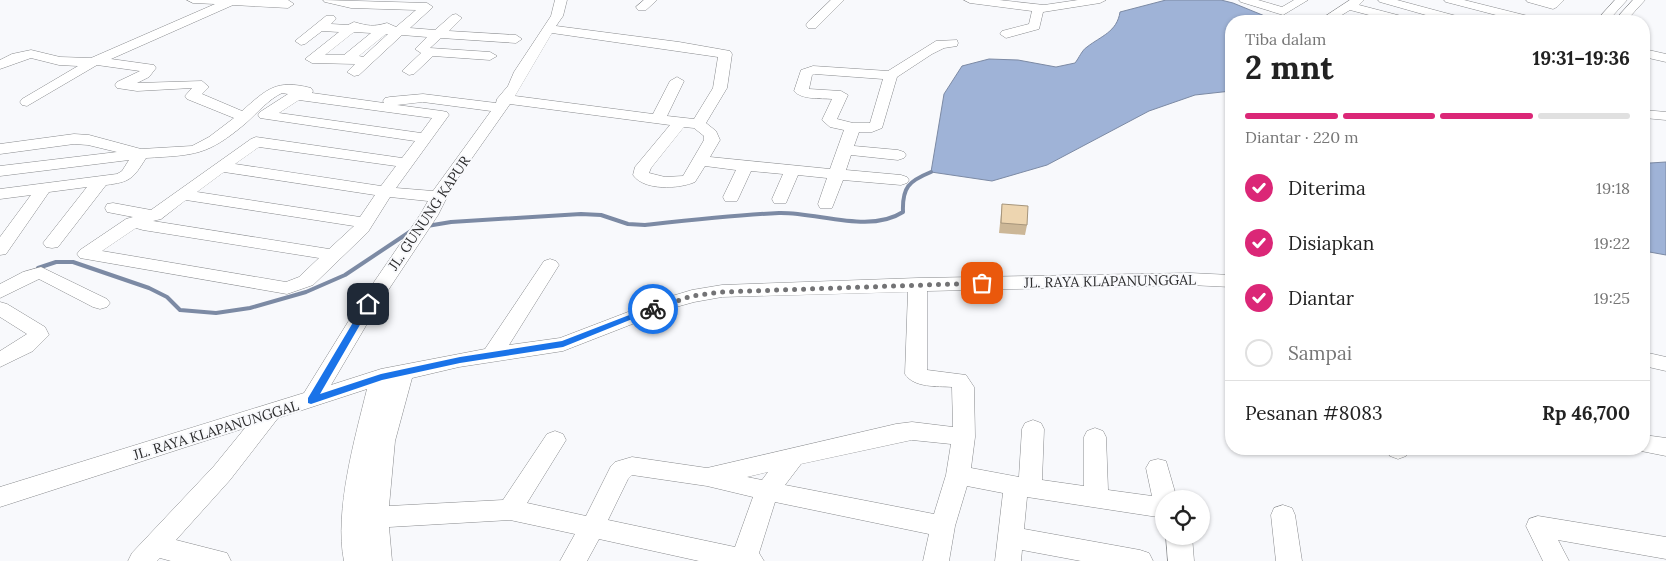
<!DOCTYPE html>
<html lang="id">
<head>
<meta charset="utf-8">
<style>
  body { margin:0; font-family:Lora,serif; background:#f2f2f2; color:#222; height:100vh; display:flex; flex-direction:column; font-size:19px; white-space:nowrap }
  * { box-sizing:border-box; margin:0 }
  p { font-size:16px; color:#767676 }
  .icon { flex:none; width:28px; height:28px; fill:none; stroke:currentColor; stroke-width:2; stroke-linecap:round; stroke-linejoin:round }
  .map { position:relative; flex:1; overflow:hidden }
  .drawer { position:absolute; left:1225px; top:15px; width:425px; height:440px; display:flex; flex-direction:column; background:#fff; border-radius:20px; box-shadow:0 1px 4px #0004 }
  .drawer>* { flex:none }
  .fabs { position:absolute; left:1155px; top:490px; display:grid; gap:10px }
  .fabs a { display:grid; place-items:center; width:55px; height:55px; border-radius:50%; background:#fff; box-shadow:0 1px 4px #0004; font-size:25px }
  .pin { position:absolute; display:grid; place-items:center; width:42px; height:42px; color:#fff; margin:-21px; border-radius:10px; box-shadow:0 2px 8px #0006 }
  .courier { position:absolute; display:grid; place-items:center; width:50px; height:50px; margin:-25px; border:4px solid #1a73e8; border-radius:50%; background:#fff; color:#222; box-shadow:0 1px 6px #0007 }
  .summary em { font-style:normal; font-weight:700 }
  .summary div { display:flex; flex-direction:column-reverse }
  .summary { display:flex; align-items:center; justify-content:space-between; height:85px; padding:0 20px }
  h1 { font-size:32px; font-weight:700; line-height:38px }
  .bar { display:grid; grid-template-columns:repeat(4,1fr); gap:8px 5px; align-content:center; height:60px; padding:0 20px }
  .bar i { height:6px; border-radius:4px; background:#e0e0e0 }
  .bar .on { background:#db2777 }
  .bar p { grid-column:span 4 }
  .line { display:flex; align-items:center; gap:12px; padding:0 20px; border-top:1px solid #e0e0e0 }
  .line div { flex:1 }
  ol { padding:0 20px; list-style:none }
  li { display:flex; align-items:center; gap:15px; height:55px }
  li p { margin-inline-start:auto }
  li .icon { padding:5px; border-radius:50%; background:#db2777; color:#fff; stroke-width:4 }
  li:last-child { color:#767676 }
  li i { width:28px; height:28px; border:2px solid #e0e0e0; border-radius:50% }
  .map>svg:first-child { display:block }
  .water { fill:#9fb3d7; stroke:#7c8aa4 }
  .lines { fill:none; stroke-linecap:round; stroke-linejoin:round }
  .stream { stroke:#7c8aa4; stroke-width:4 }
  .minor-casing { stroke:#888a8d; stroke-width:1 }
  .minor { fill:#fff; fill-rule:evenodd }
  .wall { fill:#ccb797 }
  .building { fill:#edd5b0; stroke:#a6957b }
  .route { fill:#1a73e8 }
  .done { stroke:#737375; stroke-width:5; stroke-dasharray:0 9 }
  .labels { text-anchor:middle; stroke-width:4; stroke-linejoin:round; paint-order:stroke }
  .street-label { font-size:14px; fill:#2b2b2c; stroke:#f8f9fc }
</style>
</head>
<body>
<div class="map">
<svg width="1666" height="561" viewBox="0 0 1666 561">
  <rect width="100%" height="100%" fill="#f8f9fc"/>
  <path class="water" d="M1166,0H1221L1233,3L1277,21H1231V91L1195,95L1149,111L1047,165L992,181L931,172L944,94L962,66L989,59L1018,60L1056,67L1075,63C1079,58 1082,50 1087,47C1101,36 1117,32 1120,12Z
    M1666,162V255L1644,251V166L1650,163Z"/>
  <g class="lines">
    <path class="stream" d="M427,226L451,222L581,214L601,215L628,224L645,225C690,220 734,215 779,213C818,212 869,234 903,212C902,187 909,181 931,172
      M38,268L56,262H73L149,288L167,297L180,310L216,313L250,308L306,292L345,275L411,231"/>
    <g class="minor-casing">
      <path id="minor" d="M187,0H288L294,4L288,8L233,5L111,59L154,65L156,68L149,77L137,83L202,81L209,87L202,94L242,111C267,89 276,79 311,88L313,91L312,93L384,103L383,101L385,98L390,97L423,94L496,103L497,99L508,86L514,72L551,16L555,0H567L563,16L556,26L679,42L730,51L732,54L727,88L706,123L716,131L720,140L710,157L830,169L844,130L830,127L822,120L832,99C820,98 802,100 794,91L801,70L813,66L888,71L936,41L957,40L958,43L957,46L944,48L932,54L897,77L882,128L872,132H859L854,146L898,150L904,152L906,155L904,158L898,160L851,155L846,170L901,175L907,177L909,180L907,183L901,185L843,180L832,208H820L818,204L827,178L798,175L786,203H774L772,199L783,174L751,171L739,197L737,201H725L723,197L736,170L705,166L695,182C679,189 644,191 633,175L635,167L670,125L510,104L453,185L438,215L377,307L331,385L381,369L485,349L544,261L550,259L556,261L559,265L509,345L560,338L662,299L692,290L722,285L918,278L1190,273L1231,275V287L1190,285L927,291V370L966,375L974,387L975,437L971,468L1019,477L1022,429L1025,423L1033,420L1041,423L1044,429L1042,480L1084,486V437L1087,431L1095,428L1103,431L1106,437L1108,490L1152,496L1146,468L1150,461L1158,459L1166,461L1177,499H1164V518L1027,497L1024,529L1140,550L1149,553L1153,561H1081L1022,550L1021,561H995L1003,493L967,486L955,526L949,561H923L929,534L775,502L759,553L764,561H699L599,539L587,561H560L575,534L510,520L389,527L392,561H344C334,511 355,438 367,389L278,418L230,480L176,540L227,553L231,561H171L160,558L157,561H128L132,553L214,466L245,428L0,507V487L304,393L361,301L420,215L428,201L390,197L368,232L313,285L287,294L80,258L77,254L80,250L126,219L133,217L107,212L105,208L107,204L113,203L151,210L251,139L256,137L402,158L415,141L260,118L258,115L260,112L288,94L282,93C269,99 257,113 246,123C207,156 195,155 146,158C133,179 130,182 106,185L58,247L52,248L46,247L43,243L87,187L49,192L6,254L0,255V237L31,195L0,199V189L117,174L122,171L129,160L0,176V166L117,152L88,145L74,144L0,154V144L74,134L89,135L141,149L192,146L209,137L234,118L187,99L185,96L192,88L137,91L117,88L115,85L117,82L140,71L97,65L27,106L22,105L20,102L22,99L78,66L59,65L31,58L0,69V60L12,54L31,50L60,57L91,58L215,4L193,3ZM552,33L718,57L713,88L694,119L667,116L684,81L677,77L670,81L653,114L515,96ZM815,74L883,79L870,123H853L837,119L848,95L841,91L809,89L812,75ZM299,100L432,118L421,133L279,113ZM423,102L491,111L433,191L396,188L449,115L447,112L442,111L397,105ZM684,127L694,128L704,136V140L683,176L665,177L649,173L651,168ZM259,147L396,166L381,186L235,164ZM224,172L375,195L360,217L197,192ZM186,200L354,226L329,249L153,221L161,219ZM136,228L143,230L319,258L299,277L286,282L102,251ZM908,292L905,374C914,388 937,386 952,387L953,427L912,422L896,424L707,468L632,457L615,462L611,466L586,516L527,503L566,440L563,434L555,431L547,434L503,500L389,506L395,441L412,378L459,367L563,351L676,307L694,302L722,297ZM912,440L951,444L946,475L934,514L785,485L801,464ZM768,472L762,480L747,477ZM632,475L707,486L753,497L735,547L608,520L628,479Z
        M323,0L427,3L433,7L410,28L435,30L452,15L456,14L462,18L449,31L516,35L522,39L516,43L441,38L430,48L490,52L497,56L490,60L433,56L414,74L409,75L402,71L421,53L415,49L427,37L402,35L359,75L354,76L347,72L355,64L312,63L305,59L339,32L322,31L305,44L301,45L295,41L326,16H334L336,19L331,24L348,25L354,22C368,26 373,27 387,23L396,27L416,10L351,8L325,2ZM354,32L371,33L344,55H325ZM386,34H388L363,57L359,56Z
        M644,0H657L646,10H638L636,7Z
        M831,0H844L816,28H808L806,25L808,22Z
        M964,0H999L1044,5L1078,0H1106L1100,3L1043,12L1039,29L1006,38L1000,34L1002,31L1029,24L1032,11L970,3Z
        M1239,0H1258L1282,7L1294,0H1308L1283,15L1241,2Z
        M1350,0H1364L1359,5L1409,18L1411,21H1392L1350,10L1332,21H1318Z
        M1378,0H1397L1464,18L1466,21H1447L1380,2Z
        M1444,0H1464L1536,18L1538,21H1519L1446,2Z
        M1526,0H1564L1557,7L1553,9L1528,2Z
        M1615,0H1627L1608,21H1596Z
        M1633,0H1645L1626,21H1614Z
        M1644,49L1666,54V62L1644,57Z
        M1644,110L1666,112V120L1644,118Z
        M41,267L107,299L110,303L107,307L100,309L93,307L39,279L0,298V284L23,272Z
        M0,302L7,304L45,327L49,335L33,351L0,367V351L27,334L0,317Z
        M1644,352L1666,357V371L1644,366Z
        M1644,435L1666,438V456L1636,450L1635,449H1644Z
        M1386,449H1409L1406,456L1398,459L1390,456Z
        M1283,505L1292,508L1295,515L1302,561H1276L1271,515L1274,508Z
        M1538,516L1666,537V559L1558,540L1569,561H1543L1526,526L1529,519Z
        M1166,536H1192L1194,561H1168Z"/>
    </g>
    <use href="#minor" class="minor"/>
  </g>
  <path class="wall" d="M1002,204L1027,225L1025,235L999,233Z"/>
  <path class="building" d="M1002,204L1028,206L1027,225L1001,223Z"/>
  <path class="route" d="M368,302L372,304L320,394L381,374L460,357L562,341L650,307L653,306L657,309L563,347L460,363L382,380L311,404L308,403V398L364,304Z"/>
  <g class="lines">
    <path class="done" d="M653,309L692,296L722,292L982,283"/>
  </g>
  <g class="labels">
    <g class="street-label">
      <text transform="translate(429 213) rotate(-56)" y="5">JL. GUNUNG KAPUR</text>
      <text transform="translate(1110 281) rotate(-1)" y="5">JL. RAYA KLAPANUNGGAL</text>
      <text transform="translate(216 430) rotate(-17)" y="5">JL. RAYA KLAPANUNGGAL</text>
    </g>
  </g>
</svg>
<div class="fabs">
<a><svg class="icon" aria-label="locate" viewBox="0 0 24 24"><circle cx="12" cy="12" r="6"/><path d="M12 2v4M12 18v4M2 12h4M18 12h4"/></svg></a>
</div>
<div class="pin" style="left:982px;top:283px;background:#ea580c"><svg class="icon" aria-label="bag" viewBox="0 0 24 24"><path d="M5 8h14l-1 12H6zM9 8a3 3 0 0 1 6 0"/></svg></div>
<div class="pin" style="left:368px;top:304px;background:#1f2937"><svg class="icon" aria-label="home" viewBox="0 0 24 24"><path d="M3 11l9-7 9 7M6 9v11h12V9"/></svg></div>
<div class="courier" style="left:653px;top:309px"><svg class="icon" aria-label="bike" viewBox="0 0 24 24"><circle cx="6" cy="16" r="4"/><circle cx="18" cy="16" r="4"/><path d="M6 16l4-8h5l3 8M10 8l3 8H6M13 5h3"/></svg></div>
<section class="drawer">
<div class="summary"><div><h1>2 mnt</h1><p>Tiba dalam</p></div><em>19:31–19:36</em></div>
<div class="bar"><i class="on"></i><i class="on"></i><i class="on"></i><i></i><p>Diantar · 220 m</p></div>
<ol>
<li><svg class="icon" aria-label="check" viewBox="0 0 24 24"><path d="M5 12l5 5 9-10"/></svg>Diterima<p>19:18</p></li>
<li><svg class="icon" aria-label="check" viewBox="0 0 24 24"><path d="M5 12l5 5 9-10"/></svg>Disiapkan<p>19:22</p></li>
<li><svg class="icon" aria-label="check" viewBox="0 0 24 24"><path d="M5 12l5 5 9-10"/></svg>Diantar<p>19:25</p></li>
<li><i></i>Sampai</li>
</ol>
<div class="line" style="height:65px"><div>Pesanan #8083</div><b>Rp 46,700</b></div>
</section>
</div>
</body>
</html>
